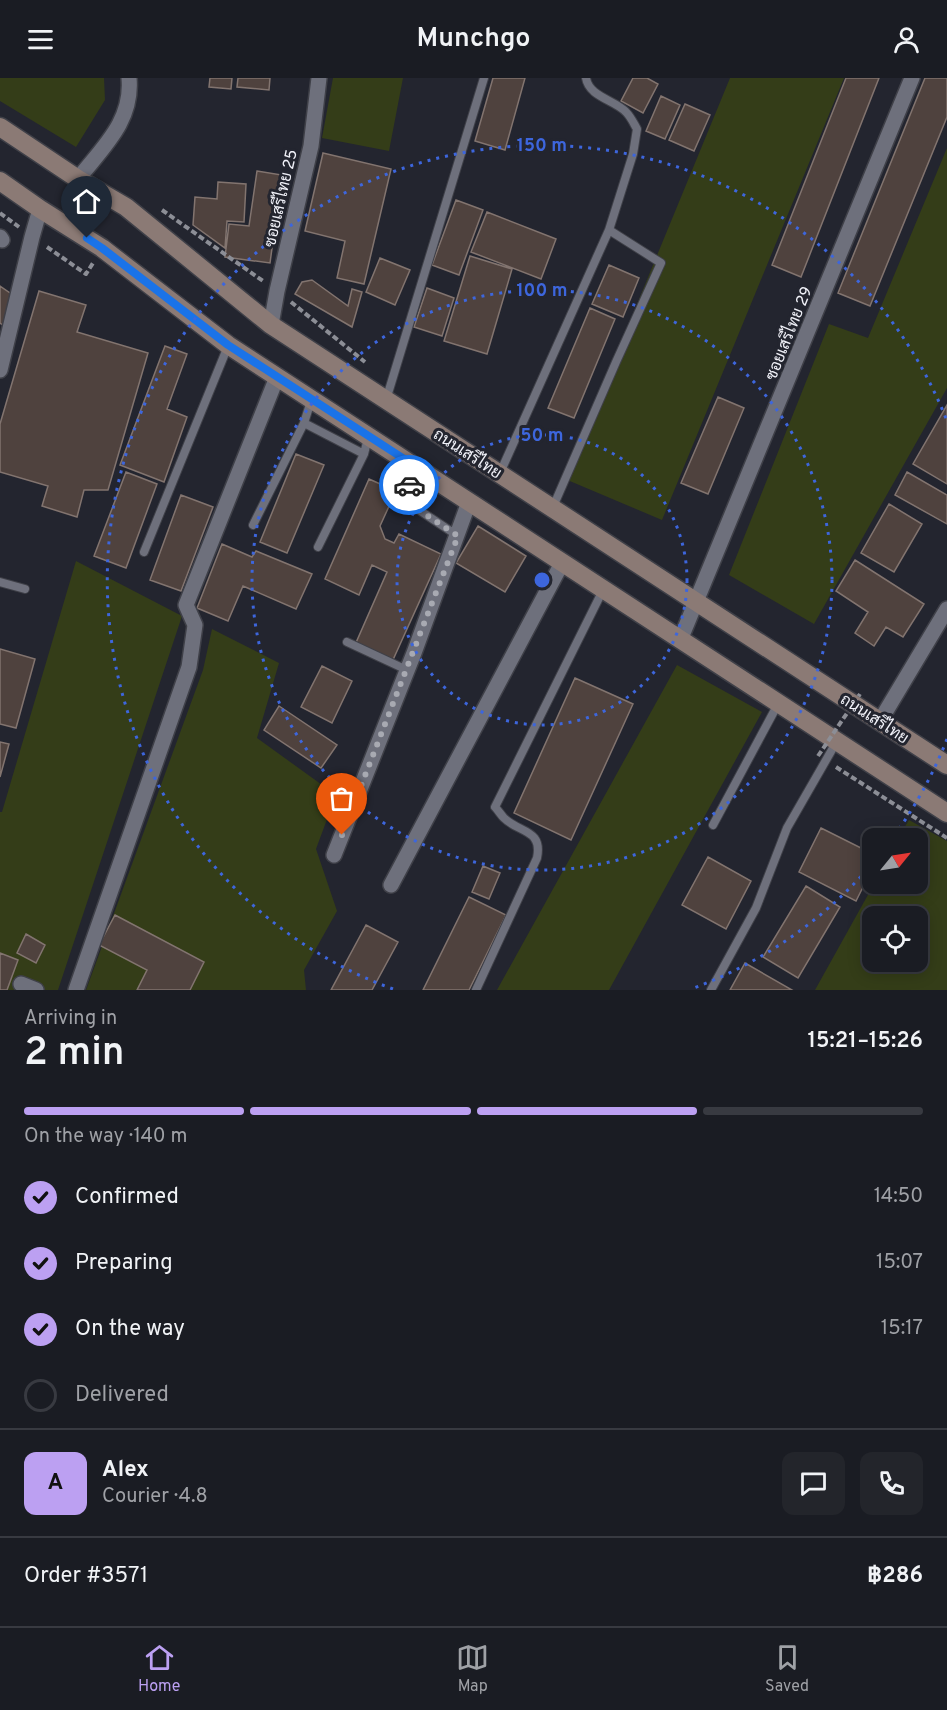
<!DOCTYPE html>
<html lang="en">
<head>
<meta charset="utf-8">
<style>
  body { margin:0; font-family:Overpass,Sarabun,sans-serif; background:#23252b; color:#f1f3f6; height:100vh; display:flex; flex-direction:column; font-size:22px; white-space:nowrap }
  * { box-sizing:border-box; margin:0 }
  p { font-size:20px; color:#9fa1a6 }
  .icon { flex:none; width:33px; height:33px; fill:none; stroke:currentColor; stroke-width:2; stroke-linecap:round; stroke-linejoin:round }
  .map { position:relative; height:912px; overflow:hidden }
  .details { display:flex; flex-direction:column; background:#1a1c23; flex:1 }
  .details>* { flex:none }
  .needle { width:39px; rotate:60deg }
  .buttons { position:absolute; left:862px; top:750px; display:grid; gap:12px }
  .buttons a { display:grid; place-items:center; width:66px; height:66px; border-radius:12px; background:#1a1c23; box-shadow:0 3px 15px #0003,0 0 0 2px #383a41; font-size:30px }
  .pin { position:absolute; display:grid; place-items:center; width:51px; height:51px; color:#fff; margin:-62px -26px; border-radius:50% 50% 50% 0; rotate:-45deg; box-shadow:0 0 6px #0007 }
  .pin .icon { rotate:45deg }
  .courier { position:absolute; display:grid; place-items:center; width:60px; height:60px; margin:-30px; border:4px solid #1a73e8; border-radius:50%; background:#fff; color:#222; box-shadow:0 2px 8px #0007 }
  .headline em { font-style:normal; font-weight:600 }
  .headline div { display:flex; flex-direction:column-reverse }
  .headline { display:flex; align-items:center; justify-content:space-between; height:102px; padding:0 24px }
  h1 { font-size:39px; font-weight:600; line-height:45px }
  .bar { display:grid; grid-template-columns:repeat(4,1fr); gap:9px 6px; align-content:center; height:72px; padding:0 24px }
  .bar i { height:8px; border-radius:4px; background:#383a41 }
  .bar .on { background:#bca0f2 }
  .bar p { grid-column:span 4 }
  .line { display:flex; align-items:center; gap:15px; padding:0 24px; border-top:2px solid #383a41 }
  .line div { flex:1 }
  .round { display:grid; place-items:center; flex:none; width:63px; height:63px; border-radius:12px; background:#23252b }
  ol { padding:0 24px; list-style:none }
  li { display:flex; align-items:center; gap:18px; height:66px }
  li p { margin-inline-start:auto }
  li .icon { padding:6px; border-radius:50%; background:#bca0f2; color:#111; stroke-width:4 }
  li:last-child { color:#9fa1a6 }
  li i { width:33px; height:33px; border:3px solid #383a41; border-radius:50% }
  header { display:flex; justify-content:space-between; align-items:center; height:78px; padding:0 24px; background:#1a1c23; font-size:27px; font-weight:600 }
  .dock { display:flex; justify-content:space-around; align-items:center; height:84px; border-top:2px solid #383a41; background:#1a1c23; font-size:16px; color:#9fa1a6 }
  .dock a { display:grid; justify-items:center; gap:3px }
  .dock .on { color:#bca0f2 }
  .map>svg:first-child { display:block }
  .green { fill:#343d18; fill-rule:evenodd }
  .building { fill:#4f423e; stroke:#82746f; stroke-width:1.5 }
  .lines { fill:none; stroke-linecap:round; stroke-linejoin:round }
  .service-casing { stroke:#3f4048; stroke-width:10 }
  .minor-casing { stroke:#3f4048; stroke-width:18 }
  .secondary-casing { stroke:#3f4048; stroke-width:21 }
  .path { stroke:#8c8e96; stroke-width:4; stroke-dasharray:6 3; stroke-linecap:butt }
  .service { stroke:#6e707c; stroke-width:8 }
  .minor { stroke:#6e707c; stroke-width:15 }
  .secondary { stroke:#8b7a75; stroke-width:18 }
  .path-bridge { stroke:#8c8e96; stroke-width:4; stroke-dasharray:6 3; stroke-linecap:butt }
  .done { stroke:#a8aab2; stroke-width:6; stroke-dasharray:0 10.8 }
  .route { stroke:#1a73e8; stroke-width:8 }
  .ring { fill:none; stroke:#3d66dd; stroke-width:3; stroke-dasharray:3 6 }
  .labels { text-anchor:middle; stroke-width:6; stroke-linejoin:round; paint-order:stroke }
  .street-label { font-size:16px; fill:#f0f1f8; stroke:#23252f }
  .centre { fill:#3d66dd; stroke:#23252f; stroke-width:3 }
  .ring-label { font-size:18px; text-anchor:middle; font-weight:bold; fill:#3d66dd; stroke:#23252f; stroke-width:6; stroke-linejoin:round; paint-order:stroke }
</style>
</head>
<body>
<header><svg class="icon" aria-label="menu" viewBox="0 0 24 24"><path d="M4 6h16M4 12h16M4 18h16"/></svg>Munchgo<svg class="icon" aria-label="person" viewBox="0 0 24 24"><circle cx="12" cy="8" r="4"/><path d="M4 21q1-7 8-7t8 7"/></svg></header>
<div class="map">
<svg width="947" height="912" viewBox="0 0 947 912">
  <rect width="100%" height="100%" fill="#23252f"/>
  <path class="green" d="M0,0H104L105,22L76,69L0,23Z
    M333,0H403L389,73L322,60Z
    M730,0H844L662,442L565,401Z
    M947,70V310L814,546L729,497L829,246L868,260Z
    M76,483L182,538L58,912H0V734H2Z
    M212,551L279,585L257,660L336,717L316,771L337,833L304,892L306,912H86L203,592Z
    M677,587L762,634L609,912H497Z
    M909,742L947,763V912H815L874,806H918V760H898ZM873,838H918V884H873Z"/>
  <path class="building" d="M210,0H232L231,11L209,9Z
    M238,0H270L269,12L237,9Z
    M493,0H525L505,72L475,63Z
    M633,0H647L658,6L643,35L621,23Z
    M846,0H879L801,199L772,187Z
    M925,0H947V39L870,228L838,215Z
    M661,18L680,27L665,61L646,53Z
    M685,26L710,37L694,73L669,62Z
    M323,75L391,91L364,206L337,200L345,163L305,153Z
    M257,93L282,97L270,185L225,179L229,146L249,148Z
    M218,104L246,106L244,144L227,143L225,170L193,147L195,119L217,121Z
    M456,122L483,132L459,197L432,187Z
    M487,134L556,161L541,201L471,174Z
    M470,178L512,191L487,276L444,263Z
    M380,180L410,192L395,227L366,214Z
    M609,187L639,200L623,239L592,226Z
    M312,202L348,228L352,211L362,214L352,249L295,216L302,204Z
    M0,208L13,217L4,248L0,245Z
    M427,210L454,220L442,258L414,249Z
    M39,213L86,227L77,254L148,275L108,412H84L77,439L42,428L48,408L0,394V346Z
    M590,230L615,241L574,340L548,330Z
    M165,268L187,276L167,331L187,339L164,404L120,387Z
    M718,319L744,330L708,416L681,405Z
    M947,327V406L913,386Z
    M296,376L324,387L287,475L260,464Z
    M126,394L157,406L126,490L94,478Z
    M907,394L947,417V446L895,417Z
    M369,401L396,413L380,448L385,461L394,465L399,456L441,476L392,584L355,567L387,494L372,487L359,517L325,501Z
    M181,417L213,429L181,513L150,502Z
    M889,426L922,446L894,494L861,475Z
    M478,448L526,478L505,514L456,485Z
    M222,466L252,479L256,473L312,496L296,531L243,508L228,543L197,530Z
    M855,482L924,526L903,559L886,549L874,568L855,555L868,534L836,513Z
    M0,571L35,581L16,650L0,646Z
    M322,588L352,603L332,645L301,629Z
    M575,600L633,626L571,762L514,735Z
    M279,628L337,667L321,690L264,652Z
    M0,664L9,666L0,699Z
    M821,750L873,776V789L856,823L799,794Z
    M708,779L751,803L726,851L682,827Z
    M483,788L500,795L489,821L472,814Z
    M806,808L840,829L798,900L763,879Z
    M469,819L506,837L469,912H423Z
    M115,837L204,884L190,912H137L147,892L99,867Z
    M366,847L398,864L372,912H331Z
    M26,856L45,867L36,885L17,875Z
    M0,875L18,882L7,912H0Z
    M745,885L792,912H730Z"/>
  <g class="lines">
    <g class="service-casing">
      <path id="service" d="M386,322L484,0
        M304,345L364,376
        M415,390L406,415L410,426L458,458
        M500,395L609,152L633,76L637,51C634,46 631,39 626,34C615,22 589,19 586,0
        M553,429L616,284L661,185L609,152
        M253,447L304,345L311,323
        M318,469L364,376L368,360
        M144,474L228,268
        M0,504L25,511
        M347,564L407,592
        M713,747L778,626
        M476,912L537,780C543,751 519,755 504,740C501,737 498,732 495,729L603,512
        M711,912L756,830L787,750L837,663"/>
    </g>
    <g class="minor-casing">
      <path id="minor" d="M78,101C103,69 133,43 129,0
        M0,159L2,162
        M271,247L277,213L311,68L319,0
        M0,292L32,159L40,131
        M681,560L912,0
        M880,643L947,531
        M334,777L414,575L469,424
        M391,807L562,485
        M21,906L36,912
        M76,912L189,589L195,547L186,527L277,299"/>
    </g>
    <g class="secondary-casing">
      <path id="secondary" d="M0,49L78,101L126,129L271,247L947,687
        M0,103L40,131L102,170L228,267L947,735"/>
    </g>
    <path class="path" d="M162,132L263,203
      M0,135L19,149
      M47,169L86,196L93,185
      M291,224L365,284
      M836,689L947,760"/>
    <use href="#service" class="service"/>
    <use href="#minor" class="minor"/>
    <use href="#secondary" class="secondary"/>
    <path class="path-bridge" d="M818,678L860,616"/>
  </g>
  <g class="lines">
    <path class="done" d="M342,757L458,458L410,426L406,415L409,407"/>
    <path class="route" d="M87,160L102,170L228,267L415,388L409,407"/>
  </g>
  <g class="ring">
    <circle cx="542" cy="502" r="145"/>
    <circle cx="542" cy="502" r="290"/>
    <path d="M947 661A435 435 0 0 1 894 758M873 785A435 435 0 0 1 691 911M393 911A435 435 0 1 1 947 343"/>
  </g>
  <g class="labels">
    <g class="street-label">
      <text transform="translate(280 120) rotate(-77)" y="6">ซอยเสรีไทย 25</text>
      <text transform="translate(788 255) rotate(-68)" y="6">ซอยเสรีไทย 29</text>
      <text transform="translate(468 375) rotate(33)" y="6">ถนนเสรีไทย</text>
      <text transform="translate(875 640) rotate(33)" y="6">ถนนเสรีไทย</text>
    </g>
  </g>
  <circle cx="542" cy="502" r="9" class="centre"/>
  <g class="ring-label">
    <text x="542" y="73">150 m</text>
    <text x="542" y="218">100 m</text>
    <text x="542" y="363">50 m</text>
  </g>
</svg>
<div class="buttons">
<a><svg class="needle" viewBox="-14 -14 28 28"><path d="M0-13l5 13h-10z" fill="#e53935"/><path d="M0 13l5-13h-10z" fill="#9fa1a6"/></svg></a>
<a><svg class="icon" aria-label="locate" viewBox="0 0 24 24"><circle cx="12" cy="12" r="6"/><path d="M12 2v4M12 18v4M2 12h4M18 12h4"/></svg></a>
</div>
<div class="pin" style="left:342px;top:757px;background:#ea580c"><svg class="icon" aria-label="bag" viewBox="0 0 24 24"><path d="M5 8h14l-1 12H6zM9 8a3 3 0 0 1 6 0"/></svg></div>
<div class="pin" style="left:87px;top:160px;background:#1f2937"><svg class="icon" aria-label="home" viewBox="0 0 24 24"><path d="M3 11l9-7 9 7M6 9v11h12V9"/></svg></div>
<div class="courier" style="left:409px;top:407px"><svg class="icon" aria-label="car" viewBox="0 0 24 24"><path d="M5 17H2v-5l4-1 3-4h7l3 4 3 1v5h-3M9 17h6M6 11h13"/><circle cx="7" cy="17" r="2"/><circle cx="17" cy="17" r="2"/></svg></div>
</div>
<section class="details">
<div class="headline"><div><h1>2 min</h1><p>Arriving in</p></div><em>15:21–15:26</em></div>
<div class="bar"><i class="on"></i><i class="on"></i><i class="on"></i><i></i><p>On the way · 140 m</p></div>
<ol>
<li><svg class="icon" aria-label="check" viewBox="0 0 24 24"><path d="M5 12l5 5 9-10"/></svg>Confirmed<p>14:50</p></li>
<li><svg class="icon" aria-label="check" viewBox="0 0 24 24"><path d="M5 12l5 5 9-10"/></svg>Preparing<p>15:07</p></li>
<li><svg class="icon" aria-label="check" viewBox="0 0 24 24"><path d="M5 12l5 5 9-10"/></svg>On the way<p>15:17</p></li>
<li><i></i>Delivered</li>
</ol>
<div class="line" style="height:108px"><b class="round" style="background:#bca0f2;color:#111">A</b><div><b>Alex</b><p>Courier · 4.8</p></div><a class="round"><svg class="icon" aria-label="chat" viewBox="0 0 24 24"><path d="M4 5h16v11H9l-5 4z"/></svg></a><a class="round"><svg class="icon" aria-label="phone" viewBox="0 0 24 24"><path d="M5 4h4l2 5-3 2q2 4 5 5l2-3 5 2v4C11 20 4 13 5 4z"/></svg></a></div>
<div class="line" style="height:78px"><div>Order #3571</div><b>฿286</b></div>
</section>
<nav class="dock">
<a class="on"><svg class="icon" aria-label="home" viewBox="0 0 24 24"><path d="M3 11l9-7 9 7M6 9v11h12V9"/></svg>Home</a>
<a><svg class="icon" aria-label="map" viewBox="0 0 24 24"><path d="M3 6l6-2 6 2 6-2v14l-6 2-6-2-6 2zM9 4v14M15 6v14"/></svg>Map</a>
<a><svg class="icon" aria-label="saved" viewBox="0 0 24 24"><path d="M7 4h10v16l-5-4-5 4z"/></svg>Saved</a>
</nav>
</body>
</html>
